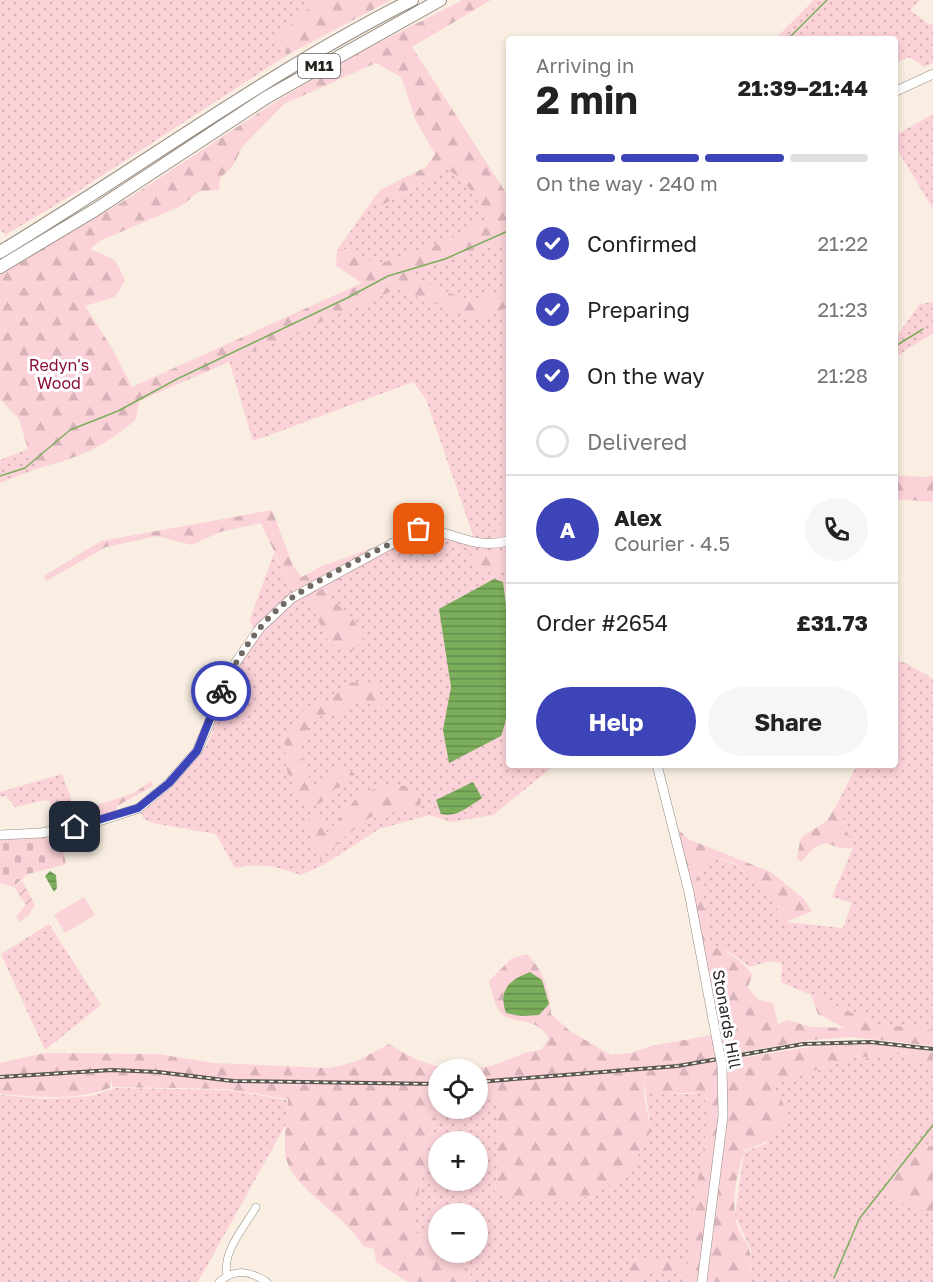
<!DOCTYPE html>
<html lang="en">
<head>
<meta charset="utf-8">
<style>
  body { margin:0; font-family:"Golos Text",sans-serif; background:#f6f6f6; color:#222; height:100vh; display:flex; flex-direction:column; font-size:22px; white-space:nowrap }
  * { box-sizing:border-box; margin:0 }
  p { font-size:20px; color:#767676 }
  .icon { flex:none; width:33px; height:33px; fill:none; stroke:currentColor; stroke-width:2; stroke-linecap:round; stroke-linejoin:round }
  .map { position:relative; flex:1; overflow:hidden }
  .panel { position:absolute; left:506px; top:36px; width:392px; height:732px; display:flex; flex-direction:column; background:#fff; border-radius:6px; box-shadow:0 3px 9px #0003 }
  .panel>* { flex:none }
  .fabs { position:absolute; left:428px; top:1059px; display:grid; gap:12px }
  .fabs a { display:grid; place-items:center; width:60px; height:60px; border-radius:50%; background:#fff; box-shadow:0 3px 9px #0003; font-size:30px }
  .pin { position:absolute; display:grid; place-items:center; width:51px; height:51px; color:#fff; margin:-26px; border-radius:12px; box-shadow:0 3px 9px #0006 }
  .courier { position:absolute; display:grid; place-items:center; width:60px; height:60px; margin:-30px; border:4px solid #3c44b8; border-radius:50%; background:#fff; color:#222; box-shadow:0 2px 8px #0007 }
  .headline em { font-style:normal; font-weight:700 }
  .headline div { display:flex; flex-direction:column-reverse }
  .headline { display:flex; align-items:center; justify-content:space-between; height:102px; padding:0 30px }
  h1 { font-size:39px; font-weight:700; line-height:45px }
  .bar { display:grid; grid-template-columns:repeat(4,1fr); gap:9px 6px; align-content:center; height:72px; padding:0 30px }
  .bar i { height:8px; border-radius:4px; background:#e0e0e0 }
  .bar .active { background:#3c44b8 }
  .bar p { grid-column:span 4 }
  .line { display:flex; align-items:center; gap:15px; padding:0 30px; border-top:2px solid #e0e0e0 }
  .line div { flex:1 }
  .round { display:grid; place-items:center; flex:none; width:63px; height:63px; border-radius:32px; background:#f6f6f6 }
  ol { padding:0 30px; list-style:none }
  li { display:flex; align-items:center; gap:18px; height:66px }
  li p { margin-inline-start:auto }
  li .icon { padding:6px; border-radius:50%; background:#3c44b8; color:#fff; stroke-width:4 }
  li:last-child { color:#767676 }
  li i { width:33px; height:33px; border:3px solid #e0e0e0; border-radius:50% }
  .cta { display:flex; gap:12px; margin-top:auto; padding:12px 30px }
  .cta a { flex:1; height:69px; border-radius:36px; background:#3c44b8; color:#fff; font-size:24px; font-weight:700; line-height:69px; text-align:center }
  .cta a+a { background:#f6f6f6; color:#222 }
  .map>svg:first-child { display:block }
  .grass { fill:url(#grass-dots); fill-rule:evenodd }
  .forest { fill:url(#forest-firs); fill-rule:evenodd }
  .cemetery { fill:url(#cemetery-stones) }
  .garden { fill:url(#garden-furrows) }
  .pitch { fill:#fbd2d8 }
  .water { fill:url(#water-rules) }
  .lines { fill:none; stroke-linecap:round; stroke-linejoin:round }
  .stream { stroke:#7bae5b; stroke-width:1.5 }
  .street-casing { stroke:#978d82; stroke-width:8 }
  .secondary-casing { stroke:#978d82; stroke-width:10 }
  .highway-casing { stroke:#978d82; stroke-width:14 }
  .street { stroke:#fff; stroke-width:7 }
  .secondary { stroke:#fff; stroke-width:9 }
  .highway { stroke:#fff; stroke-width:12 }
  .rail-casing { stroke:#5d5751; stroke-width:4 }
  .rail { stroke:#fff; stroke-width:1.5; stroke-dasharray:4.5; stroke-linecap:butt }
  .secondary-bridge-casing { stroke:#978d82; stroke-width:10; stroke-linecap:butt }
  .secondary-bridge { stroke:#fff; stroke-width:9 }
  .done { stroke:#706a63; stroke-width:6; stroke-dasharray:0 10.8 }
  .route { stroke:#3c44b8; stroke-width:8 }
  .labels { text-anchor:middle; stroke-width:6; stroke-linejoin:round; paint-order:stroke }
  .shield { fill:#fff; stroke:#686562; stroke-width:1.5 }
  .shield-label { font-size:15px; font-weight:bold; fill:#27231f }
  .park-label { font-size:16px; fill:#8a0e3a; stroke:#fff }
  .street-label { font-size:16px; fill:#27231f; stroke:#fff }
</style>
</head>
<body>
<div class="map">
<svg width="933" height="1282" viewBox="0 0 933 1282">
  <defs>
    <pattern id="grass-dots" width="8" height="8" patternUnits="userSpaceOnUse" patternTransform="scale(1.5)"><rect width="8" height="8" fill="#fbd2d8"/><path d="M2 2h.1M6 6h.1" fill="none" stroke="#d7b4b9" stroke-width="1.8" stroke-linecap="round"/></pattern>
    <pattern id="forest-firs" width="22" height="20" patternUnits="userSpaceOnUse" patternTransform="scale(1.5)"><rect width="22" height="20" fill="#fbd2d8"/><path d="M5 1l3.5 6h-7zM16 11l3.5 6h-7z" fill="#d7b4b9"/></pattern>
    <pattern id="cemetery-stones" width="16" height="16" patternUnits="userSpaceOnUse" patternTransform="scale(1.5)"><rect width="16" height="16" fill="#fbd2d8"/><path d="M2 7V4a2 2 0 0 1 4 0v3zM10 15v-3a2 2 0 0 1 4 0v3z" fill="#d7b4b9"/></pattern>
    <pattern id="garden-furrows" width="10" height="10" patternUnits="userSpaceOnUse" patternTransform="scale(1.5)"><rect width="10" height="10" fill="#fbd2d8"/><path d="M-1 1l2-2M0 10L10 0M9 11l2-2" fill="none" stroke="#d7b4b9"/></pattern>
    <pattern id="water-rules" width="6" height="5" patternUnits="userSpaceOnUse" patternTransform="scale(1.5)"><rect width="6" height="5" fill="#7bae5b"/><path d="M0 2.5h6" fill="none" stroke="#658d4b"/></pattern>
  </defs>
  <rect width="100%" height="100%" fill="#f9eee1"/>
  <path class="grass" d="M0,0H317L276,39L287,55L69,197L5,235L0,229Z
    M814,0H920L910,10L930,25L933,23V63L925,67L909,57L894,64V39H775Z
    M933,114V209L894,144V136Z
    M447,169L463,180L489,217L447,241L376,265L349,249L337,250L380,190V207Z
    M508,239V292L467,300L404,275Z
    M397,289L479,319L508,307V765H555L493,815L451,822L429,815L379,829L325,864L301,875C278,867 259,862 235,868L216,834L153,823L144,819L140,812L167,788L207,745L234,673L257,631L283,607L418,532L475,541L426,399L413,382L253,441L229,361Z
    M933,302V333L894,358V340L920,304Z
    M28,449L42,467L0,483V460Z
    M274,553L293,592L253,629L250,619Z
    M894,660L906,663L933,679V1030L878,1024L781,982L782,963L769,961L750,967L729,952L711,947L703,895L706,888L695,871L704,868L709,855L736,865L769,896L786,922L843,928L852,903L832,897L853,848L837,804L857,765H894Z
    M62,774L80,823L60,827L49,801L46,800L15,807L6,796L0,797V792Z
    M49,924L101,1005L45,1050L1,954Z
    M905,1053L933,1066V1282H747L751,1266V1250L735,1216L744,1152L767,1143L770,1084L854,1058Z
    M723,1087L698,1282H474L464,1261L453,1253L477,1252V1214H438V1243L411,1230L438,1100V1108H477V1098L487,1095L497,1097L498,1155L495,1192L651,1130L645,1090L666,1094H691ZM438,1142H477V1180H438Z
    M116,1088L228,1090L287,1100L286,1124L198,1282H0V1095L45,1099L92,1096Z"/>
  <path class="forest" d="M317,0H391L287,55L276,39Z
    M463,0H491L412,47L508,196V239L405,275L467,300L508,292V307L479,319L397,289L139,401L136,419C106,446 81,457 42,467L28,449L19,419L0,399V275L132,196L283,97L370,47ZM376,63L401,77L416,121L435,154L426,167L380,190L379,207L447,169L463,180L489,217L447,241L376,265L350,249L337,250L336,266L362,283L132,387L113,350L85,306L115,297L125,280L115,260L90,249L100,241L181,206L200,191L219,190L220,178L232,167L243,146L284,104Z
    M894,475L926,477L933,475V502L894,499Z
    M272,510L293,566L302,577L320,567L383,544L293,592L261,523L220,532L192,545L157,536L106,547L46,581L44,576L101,541Z
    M508,520V536L497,539L495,529Z
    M508,550V581L507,576L478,569L467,556Z
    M342,577L348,581L329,595L332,602C350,610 356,622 363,640L353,650H337L327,639L308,597Z
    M346,682L376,684L381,696L382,714L366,702L357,700L338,714L314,715L298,750L305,772L317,788L334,770L343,767L355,774L349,785L333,789C324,804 319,806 301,804L286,768L284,736L306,707L332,700Z
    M151,781L153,786L117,806L116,813L86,821L83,812L79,811L134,793Z
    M384,785L405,786L419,794L421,802L418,810C411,811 380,813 375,815C359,822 334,848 320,860L307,824L310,814L328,815L323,819L327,833L359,795Z
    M837,804L853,848C826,852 829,828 801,862L797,859L800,841L803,836L827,821Z
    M673,824L688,839L771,872L804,899L812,911L786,922L769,897L736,864L710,855L704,868L695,871L706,888L703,895L711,946C729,952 742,960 752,975L748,988L759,1000L773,1003L778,1024L787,1020L811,1027L844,1028L818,1014L811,995L878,1024L933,1030V1046L852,1037L811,1040L725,1055L703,947Z
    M527,954C545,973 549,989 551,1014L570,1031L611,1055L631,1053L651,1046L717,1034L723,1087L698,1282H687L689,1276C671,1273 651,1266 639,1282H626L634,1256L691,1264L687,1243L708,1121L706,1103L701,1092L666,1094L645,1090L644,1071V1097L651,1130L629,1174L590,1196L555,1202L528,1200L495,1192L498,1155L497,1097L487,1095L477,1098V1070H438V1100L411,1230L438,1243V1252C463,1253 464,1262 474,1282H408L376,1262L374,1249L363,1246C345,1215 295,1190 286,1159C283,1150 287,1111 288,1099L226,1089L112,1087V1078L110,1088C75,1101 37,1097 0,1094V1063L45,1053L157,1054L214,1063L329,1068L355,1062L389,1044C424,1067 461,1078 502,1062C516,1057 526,1051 541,1050L549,1038C532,1012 509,1028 498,1009C493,1001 492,990 489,981L511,959Z
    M866,1044L904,1046L933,1052V1066L908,1057L906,1050L905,1053L854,1058L771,1084C799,1116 782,1139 745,1150C738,1167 732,1196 735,1215C739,1246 759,1239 747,1282H705L726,1126L728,1060L815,1046Z
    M933,1146V1214L894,1200L887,1187V1171C903,1153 908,1147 933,1146Z"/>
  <path class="cemetery" d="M59,833L66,864L28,874L13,887L0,883V837L24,839Z"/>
  <path class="garden" d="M22,881L35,905L29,915L20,922L16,917L26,905L14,887Z"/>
  <path class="pitch" d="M84,897L95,915L65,933L54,915Z"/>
  <path class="water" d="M494,579L503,582C509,627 517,693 501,736L449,763L443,730L451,687L439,609Z
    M473,782L482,798C469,806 457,818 441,814L436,800Z
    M50,871L56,875L57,888L54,892L45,876Z
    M530,972L542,980L549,1004L539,1015L522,1016L506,1013C498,990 509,980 530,972Z"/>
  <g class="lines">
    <path class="stream" d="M788,39L827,0
      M894,347L923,329
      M0,476L25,468L70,430L118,411L177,379L347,298L388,276L445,259L508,231
      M834,1278L859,1219L933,1125"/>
    <g class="street-casing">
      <path id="street" d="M227,1276C222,1251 244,1228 256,1207
        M219,1282C236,1268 249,1271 267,1282"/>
    </g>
    <g class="secondary-casing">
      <path id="secondary" d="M894,92L933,74
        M657,765L689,892L719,1051
        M0,835L41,833L90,824L139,808L169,783L197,751L234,665L260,628L292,598L419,529C457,531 470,550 508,541
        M702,1282L723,1116L722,1066"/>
    </g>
    <g class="highway-casing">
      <path id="highway" d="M0,252C138,169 268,72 412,0
        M0,267L95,210L267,97L440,0"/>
    </g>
    <use href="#street" class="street"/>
    <use href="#secondary" class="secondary"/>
    <use href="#highway" class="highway"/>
    <g class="rail-casing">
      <path id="rail" d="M0,1077L112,1070L158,1072L233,1081L438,1084
        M477,1082L678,1066L803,1044L871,1042L933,1049"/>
    </g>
    <use href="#rail" class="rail"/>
    <g class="secondary-bridge-casing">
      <path id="secondary-bridge" d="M719,1051L722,1066"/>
    </g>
    <use href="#secondary-bridge" class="secondary-bridge"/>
  </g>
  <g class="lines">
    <path class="done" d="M221,691C238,656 261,619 293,597C332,571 378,551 419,529"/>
    <path class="route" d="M75,827L138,808L169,783L197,751L221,691"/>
  </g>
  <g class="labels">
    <rect class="shield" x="298" y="54" width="42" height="24" rx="4.5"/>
    <g class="shield-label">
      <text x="319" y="71">M11</text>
    </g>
    <g class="park-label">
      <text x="59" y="371">Redyn's<tspan x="59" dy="18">Wood</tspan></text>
    </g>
    <g class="street-label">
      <text transform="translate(727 1019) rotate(80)" y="6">Stonards Hill</text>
    </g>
  </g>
</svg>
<div class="fabs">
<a><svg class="icon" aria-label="locate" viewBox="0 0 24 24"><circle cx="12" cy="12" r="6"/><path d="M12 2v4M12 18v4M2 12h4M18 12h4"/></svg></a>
<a>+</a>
<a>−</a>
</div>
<div class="pin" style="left:419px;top:529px;background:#ea580c"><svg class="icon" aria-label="bag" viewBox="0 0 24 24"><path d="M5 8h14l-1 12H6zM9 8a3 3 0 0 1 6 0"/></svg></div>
<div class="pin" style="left:75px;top:827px;background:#1f2937"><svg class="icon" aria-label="home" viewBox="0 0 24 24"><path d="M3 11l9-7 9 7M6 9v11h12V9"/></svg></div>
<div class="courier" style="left:221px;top:691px"><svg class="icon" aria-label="bike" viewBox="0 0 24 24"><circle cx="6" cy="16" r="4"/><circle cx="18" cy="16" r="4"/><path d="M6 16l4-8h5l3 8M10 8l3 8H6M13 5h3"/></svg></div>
<section class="panel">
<div class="headline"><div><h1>2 min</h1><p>Arriving in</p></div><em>21:39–21:44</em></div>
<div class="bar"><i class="active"></i><i class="active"></i><i class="active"></i><i></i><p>On the way · 240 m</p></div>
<ol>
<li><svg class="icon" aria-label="check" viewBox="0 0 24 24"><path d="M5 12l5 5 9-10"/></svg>Confirmed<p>21:22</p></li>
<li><svg class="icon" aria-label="check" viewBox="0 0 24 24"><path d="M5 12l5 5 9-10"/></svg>Preparing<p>21:23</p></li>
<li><svg class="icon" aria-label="check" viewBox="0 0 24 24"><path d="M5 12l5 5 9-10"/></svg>On the way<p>21:28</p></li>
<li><i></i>Delivered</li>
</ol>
<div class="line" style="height:108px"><b class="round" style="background:#3c44b8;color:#fff">A</b><div><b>Alex</b><p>Courier · 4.5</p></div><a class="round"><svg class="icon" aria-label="phone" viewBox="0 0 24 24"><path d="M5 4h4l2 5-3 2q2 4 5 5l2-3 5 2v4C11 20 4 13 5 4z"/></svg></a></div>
<div class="line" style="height:78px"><div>Order #2654</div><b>£31.73</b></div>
<div class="cta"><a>Help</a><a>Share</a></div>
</section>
</div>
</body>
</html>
